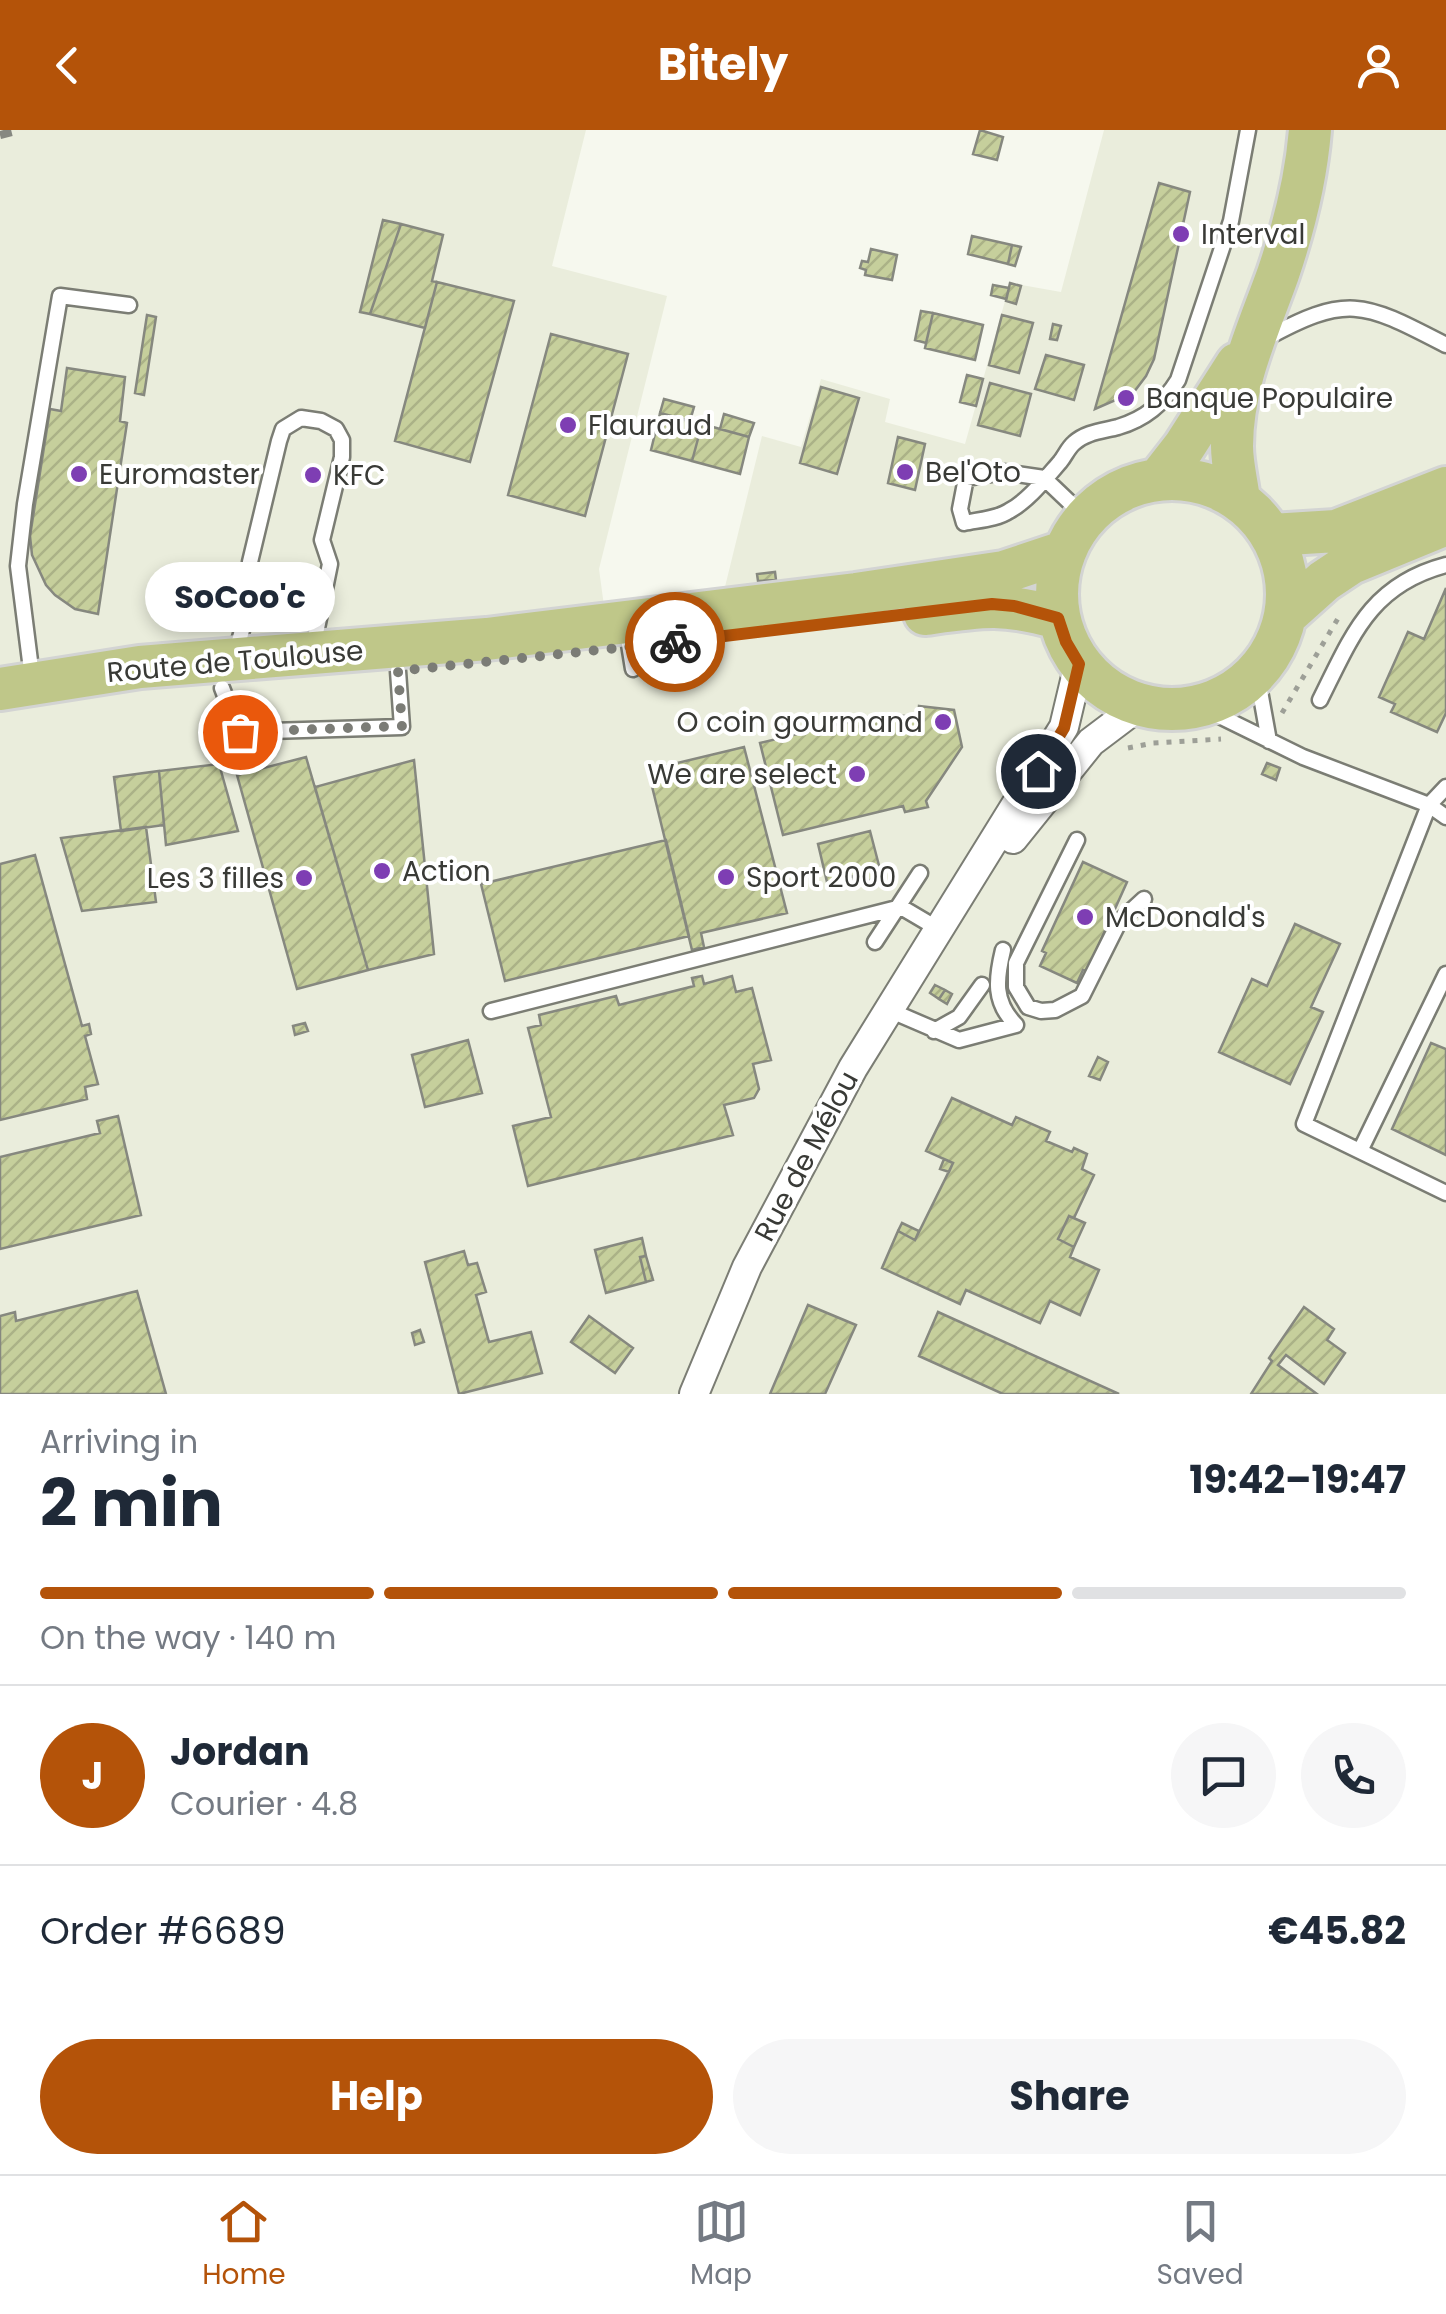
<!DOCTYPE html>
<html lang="en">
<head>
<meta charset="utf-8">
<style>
  body { margin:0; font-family:Poppins,sans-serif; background:#f6f6f7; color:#1f2937; height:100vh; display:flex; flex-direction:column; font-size:38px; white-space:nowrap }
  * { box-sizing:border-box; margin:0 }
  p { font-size:32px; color:#747a83 }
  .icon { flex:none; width:55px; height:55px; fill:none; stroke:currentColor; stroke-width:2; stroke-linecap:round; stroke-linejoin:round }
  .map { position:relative; height:1264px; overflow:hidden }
  .drawer { display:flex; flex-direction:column; background:#fff; flex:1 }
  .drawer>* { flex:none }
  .pin { position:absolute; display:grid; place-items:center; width:85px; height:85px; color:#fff; margin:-42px; border:5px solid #fff; border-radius:50%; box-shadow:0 2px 10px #0007 }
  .courier { position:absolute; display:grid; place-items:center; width:100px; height:100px; margin:-50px; border:8px solid #b45309; border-radius:50%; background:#fff; color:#222; box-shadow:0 2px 12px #0007 }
  .bubble { position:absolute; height:70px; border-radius:35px; background:#fff; box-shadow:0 5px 15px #0003; font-size:32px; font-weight:700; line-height:70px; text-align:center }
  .head em { font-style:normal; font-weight:700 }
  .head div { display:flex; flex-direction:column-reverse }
  .head { display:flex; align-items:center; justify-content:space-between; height:170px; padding:0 40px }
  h1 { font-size:65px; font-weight:700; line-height:75px }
  .bar { display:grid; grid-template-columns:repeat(4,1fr); gap:15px 10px; align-content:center; height:120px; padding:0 40px }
  .bar i { height:12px; border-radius:8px; background:#e0e1e3 }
  .bar .on { background:#b45309 }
  .bar p { grid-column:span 4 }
  .line { display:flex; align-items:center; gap:25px; padding:0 40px; border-top:2px solid #e0e1e3 }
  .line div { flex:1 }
  .round { display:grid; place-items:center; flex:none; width:105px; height:105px; border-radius:52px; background:#f6f6f7 }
  .primary-button { display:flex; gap:20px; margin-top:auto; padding:20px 40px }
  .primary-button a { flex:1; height:115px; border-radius:60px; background:#b45309; color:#fff; font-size:40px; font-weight:700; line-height:115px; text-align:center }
  .primary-button a+a { background:#f6f6f7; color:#1f2937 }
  header { display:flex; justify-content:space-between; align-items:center; height:130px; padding:0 40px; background:#b45309; color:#fff; font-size:45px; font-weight:700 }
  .menu { display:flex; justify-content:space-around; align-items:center; height:140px; border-top:2px solid #e0e1e3; background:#fff; font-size:28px; color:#747a83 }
  .menu a { display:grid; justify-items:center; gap:5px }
  .menu .on { color:#b45309 }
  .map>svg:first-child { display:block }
  .built { fill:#eaeddc }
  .building { fill:url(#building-hatch); stroke:#86887f; stroke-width:2.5 }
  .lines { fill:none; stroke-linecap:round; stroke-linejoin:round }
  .service-casing { stroke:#7b7d74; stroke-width:19 }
  .minor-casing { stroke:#7b7d74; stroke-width:32 }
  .primary-casing { stroke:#d3d4d3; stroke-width:48 }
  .path { stroke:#9d9f97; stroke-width:5; stroke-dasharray:5 8; stroke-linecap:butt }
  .service { stroke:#fff; stroke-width:14 }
  .minor { stroke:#fff; stroke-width:28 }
  .primary { stroke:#bfc789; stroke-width:42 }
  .rail { stroke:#868881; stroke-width:8; stroke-dasharray:12 12; stroke-linecap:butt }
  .done { stroke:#7b7c76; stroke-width:10; stroke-dasharray:0 18 }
  .route { stroke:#b45309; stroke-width:12 }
  .poi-dot { fill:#7e3eb3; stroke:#fff; stroke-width:4 }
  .labels { text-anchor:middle; stroke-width:8; stroke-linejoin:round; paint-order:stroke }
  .poi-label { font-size:28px; fill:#393a36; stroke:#fff; text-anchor:start }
  .street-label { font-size:28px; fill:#393a36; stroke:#fff }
</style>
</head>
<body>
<header><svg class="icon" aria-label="back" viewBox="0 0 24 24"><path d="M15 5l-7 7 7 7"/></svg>Bitely<svg class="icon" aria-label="person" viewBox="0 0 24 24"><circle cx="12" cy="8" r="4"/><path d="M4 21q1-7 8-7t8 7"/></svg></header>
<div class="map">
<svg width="1446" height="1264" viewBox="0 0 1446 1264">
  <defs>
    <pattern id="building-hatch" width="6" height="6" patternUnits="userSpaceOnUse" patternTransform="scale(2.5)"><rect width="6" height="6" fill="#c6cf9c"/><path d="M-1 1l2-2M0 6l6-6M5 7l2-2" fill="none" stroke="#abb287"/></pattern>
  </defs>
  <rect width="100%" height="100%" fill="#f6f8ee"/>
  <path class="built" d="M0,0H586L552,136L667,166L599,439L604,476L723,465L762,306L801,317L821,249L890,269L885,292L965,314L1010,153L1061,162L1104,0H1446V1264H0Z"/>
  <path class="building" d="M980,0L1003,7L997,30L973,24Z
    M1159,53L1190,62L1154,229L1146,246L1134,262L1095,279Z
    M383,90L401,94L370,184L360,182Z
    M401,94L443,105L432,151L437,152L425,198L370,184Z
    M972,106L1012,115L1008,134L968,124Z
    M1012,115L1021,117L1015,136L1008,134Z
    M871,119L897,125L892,150L865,145L866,140L860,138L862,131L868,132Z
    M437,152L514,171L470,332L395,311Z
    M1010,153L1021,156L1016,174L1006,171Z
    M993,155L1009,158L1006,169L991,165Z
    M921,181L933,183L926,213L915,210Z
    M933,183L983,195L975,230L925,218Z
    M147,185L156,187L144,265L135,263Z
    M1002,185L1033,193L1019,243L989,235Z
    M1053,194L1061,196L1057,210L1050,209Z
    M551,204L628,224L585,386L508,365Z
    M1046,225L1084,235L1074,270L1035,259Z
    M67,238L125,247L120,291L127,293L98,484L75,479L55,465L46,455L32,425L30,406L50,279L61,281Z
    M967,245L983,249L976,276L960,272Z
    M990,253L1031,264L1020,306L978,295Z
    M821,257L859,268L837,344L800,333Z
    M664,269L694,277L690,291L660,283Z
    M660,283L702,294L692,331L651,320Z
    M724,284L754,293L749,307L720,299Z
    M702,294L749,307L740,344L692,331Z
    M898,307L925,314L915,360L888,353Z
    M775,442L776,450L758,451L757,444Z
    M1446,458V583L1437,602L1391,582L1395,574L1379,567L1408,502L1424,509Z
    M919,576L954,580L962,617L926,671L928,677L905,682L903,676L783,705L760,613L880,584L918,587Z
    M744,617L787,783L701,803L704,817L692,820L648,640Z
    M306,627L368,840L297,859L237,645Z
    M414,630L434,824L368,840L315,657Z
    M1267,633L1280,638L1276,650L1262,644Z
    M219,634L238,701L166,715L159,641Z
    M159,641L164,695L121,701L114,647Z
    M146,697L156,772L82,781L61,708Z
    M870,701L882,747L855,754L853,746L827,752L818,714Z
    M666,710L689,806L505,851L481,754Z
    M35,725L82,896L89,894L91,904L85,906L98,954L85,957L87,969L0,990V734Z
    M1083,732L1127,752L1087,841L1083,840L1077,853L1040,836L1046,823L1042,821Z
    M1295,794L1340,814L1311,877L1323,882L1290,954L1219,922L1252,849L1267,856Z
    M702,846L704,854L732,846L736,862L752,858L771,930L753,934L759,959L754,968L724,975L733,1005L528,1056L513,996L551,987L528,898L541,895L539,885L616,866L619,875L694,856L692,848Z
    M935,855L945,860L939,869L930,863Z
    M945,860L952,864L947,874L939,869Z
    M305,893L308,901L295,905L293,896Z
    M468,910L482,963L425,977L412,925Z
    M1431,913L1446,919V1025L1392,999Z
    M1098,927L1108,932L1100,950L1089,946Z
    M952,968L1012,995L1016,987L1050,1002L1046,1011L1072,1022L1074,1018L1087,1024L1082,1039L1094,1045L1074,1088L1069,1086L1058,1109L1074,1117L1070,1127L1099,1140L1080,1185L1050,1171L1040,1193L966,1160L960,1174L882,1138L898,1101L915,1110L953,1033L926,1021Z
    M118,986L141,1085L0,1119V1027L100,1003L97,991Z
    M944,1029L953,1033L949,1042L940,1039Z
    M1069,1086L1085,1093L1074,1117L1058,1109Z
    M902,1093L919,1101L915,1110L898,1101Z
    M642,1108L646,1126L640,1127L646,1152L606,1163L595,1120Z
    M464,1121L468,1135L477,1133L486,1162L476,1165L489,1212L531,1202L542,1243L459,1264L425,1132Z
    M646,1126L653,1150L646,1152L640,1127Z
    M137,1161L166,1264H0V1186L15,1182L16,1191Z
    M808,1175L856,1195L825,1264H770Z
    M1304,1177L1334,1199L1327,1210L1345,1223L1324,1254L1286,1225L1278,1235L1317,1264H1251L1272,1231L1269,1228Z
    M938,1182L1119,1264H1003L919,1226Z
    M589,1186L633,1218L615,1243L571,1212Z
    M420,1200L424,1212L415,1215L412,1203Z"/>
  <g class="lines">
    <g class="service-casing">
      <path id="service" d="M1263,210C1348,163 1363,172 1446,215
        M1085,387L1044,348L1003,342L966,348L960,379L964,393C978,390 997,389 1009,381C1028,371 1046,348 1060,332C1065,326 1068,318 1074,313C1086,302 1103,301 1118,297C1145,289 1163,274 1178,250L1231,91L1248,0
        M626,496L633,539
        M236,522L244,493L250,432L279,311L283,299L301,288L321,291L336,299L342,310V327L322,410L330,434L313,518
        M1262,536L1260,561L1269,611
        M32,547L18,436L25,374L60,166L129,175
        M222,558L239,602L402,597L398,541
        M1320,570C1352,506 1370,455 1446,435
        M1199,576L1303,627L1429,675L1446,657
        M1446,687L1429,675L1304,994L1446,1063
        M1077,710L1016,833V857L1028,877L1041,881L1055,880L1082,866L1119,792L1144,769
        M875,812L920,743
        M889,880L959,910L1016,895C993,872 996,849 1003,820
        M491,881L901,777L940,800
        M934,901L959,887L982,855
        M1360,1021L1446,844"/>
    </g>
    <g class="minor-casing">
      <path id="minor" d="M1013,709L1091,612L1140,575
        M694,1264L747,1137L853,938L1064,597L1079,534"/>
    </g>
    <g class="primary-casing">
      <path id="primary" d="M1057 464a115 115 0 1 1 230 0a115 115 0 1 1-230 0Z
        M1159,349L1184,317L1237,234
        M1239,370C1237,353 1232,334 1232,316C1232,255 1258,200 1278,144C1294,97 1306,49 1310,0
        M1272,405L1336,401L1446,358
        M925,484C982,476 1002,472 1058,488
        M1286,485L1324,451L1351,433L1446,394
        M0,559L140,537L487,509L856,464L1004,442L1064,422"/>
    </g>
    <path class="path" d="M1282,583L1340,485
      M1128,618L1153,613L1221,609"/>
    <use href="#service" class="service"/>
    <use href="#minor" class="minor"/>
    <use href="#primary" class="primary"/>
    <path class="rail" d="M0,5L20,0"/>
  </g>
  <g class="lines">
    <path class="done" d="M240,602L402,596L398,541L675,512"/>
    <path class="route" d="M675,512L992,474L1014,476L1058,488L1066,512L1079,534L1064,598L1038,641"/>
  </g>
  <g class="poi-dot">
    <circle cx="1181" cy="104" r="10"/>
    <circle cx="1126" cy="268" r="10"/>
    <circle cx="568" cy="295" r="10"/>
    <circle cx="905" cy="342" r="10"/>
    <circle cx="79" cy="344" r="10"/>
    <circle cx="313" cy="345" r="10"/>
    <circle cx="943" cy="592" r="10"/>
    <circle cx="857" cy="644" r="10"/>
    <circle cx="382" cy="741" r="10"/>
    <circle cx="726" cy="747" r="10"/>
    <circle cx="304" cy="748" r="10"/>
    <circle cx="1085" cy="787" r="10"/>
  </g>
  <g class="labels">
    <g class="poi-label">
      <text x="1201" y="114">Interval</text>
      <text x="1146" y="278">Banque Populaire</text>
      <text x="588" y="305">Flauraud</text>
      <text x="925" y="352">Bel'Oto</text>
      <text x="99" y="354">Euromaster</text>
      <text x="333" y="355">KFC</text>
      <text x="923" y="602" text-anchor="end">O coin gourmand</text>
      <text x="837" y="654" text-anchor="end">We are select</text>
      <text x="402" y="751">Action</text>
      <text x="746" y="757">Sport 2000</text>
      <text x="284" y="758" text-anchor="end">Les 3 filles</text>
      <text x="1105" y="797">McDonald's</text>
    </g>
    <g class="street-label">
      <text transform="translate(235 531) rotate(-5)" y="10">Route de Toulouse</text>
      <text transform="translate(806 1026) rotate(-62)" y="10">Rue de Mélou</text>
    </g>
  </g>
</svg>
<div class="pin" style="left:240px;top:602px;background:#ea580c"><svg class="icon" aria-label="bag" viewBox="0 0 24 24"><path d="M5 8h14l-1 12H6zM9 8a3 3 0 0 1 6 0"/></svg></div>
<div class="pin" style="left:1038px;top:641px;background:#1f2937"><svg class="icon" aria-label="home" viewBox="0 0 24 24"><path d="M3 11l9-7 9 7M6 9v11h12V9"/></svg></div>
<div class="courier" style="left:675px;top:512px"><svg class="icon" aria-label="bike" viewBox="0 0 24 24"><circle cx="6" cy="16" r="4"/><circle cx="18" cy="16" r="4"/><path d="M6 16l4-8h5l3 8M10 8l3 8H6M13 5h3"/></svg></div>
<div class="bubble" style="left:145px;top:432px;width:190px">SoCoo'c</div>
</div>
<section class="drawer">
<div class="head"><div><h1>2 min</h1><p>Arriving in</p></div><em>19:42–19:47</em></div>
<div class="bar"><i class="on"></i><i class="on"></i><i class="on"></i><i></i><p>On the way · 140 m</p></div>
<div class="line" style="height:180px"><b class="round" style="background:#b45309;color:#fff">J</b><div><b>Jordan</b><p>Courier · 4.8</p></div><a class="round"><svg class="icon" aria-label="chat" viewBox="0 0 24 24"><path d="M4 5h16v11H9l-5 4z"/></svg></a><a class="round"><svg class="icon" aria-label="phone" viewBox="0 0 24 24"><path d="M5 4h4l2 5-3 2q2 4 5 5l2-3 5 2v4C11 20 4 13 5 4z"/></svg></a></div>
<div class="line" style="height:130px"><div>Order #6689</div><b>€45.82</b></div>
<div class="primary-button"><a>Help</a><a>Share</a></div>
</section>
<nav class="menu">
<a class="on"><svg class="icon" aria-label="home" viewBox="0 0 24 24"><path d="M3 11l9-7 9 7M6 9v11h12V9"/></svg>Home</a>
<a><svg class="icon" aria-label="map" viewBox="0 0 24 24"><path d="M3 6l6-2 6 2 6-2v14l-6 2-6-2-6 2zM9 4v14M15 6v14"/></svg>Map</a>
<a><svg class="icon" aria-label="saved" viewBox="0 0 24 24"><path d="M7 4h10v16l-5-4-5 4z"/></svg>Saved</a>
</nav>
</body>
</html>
